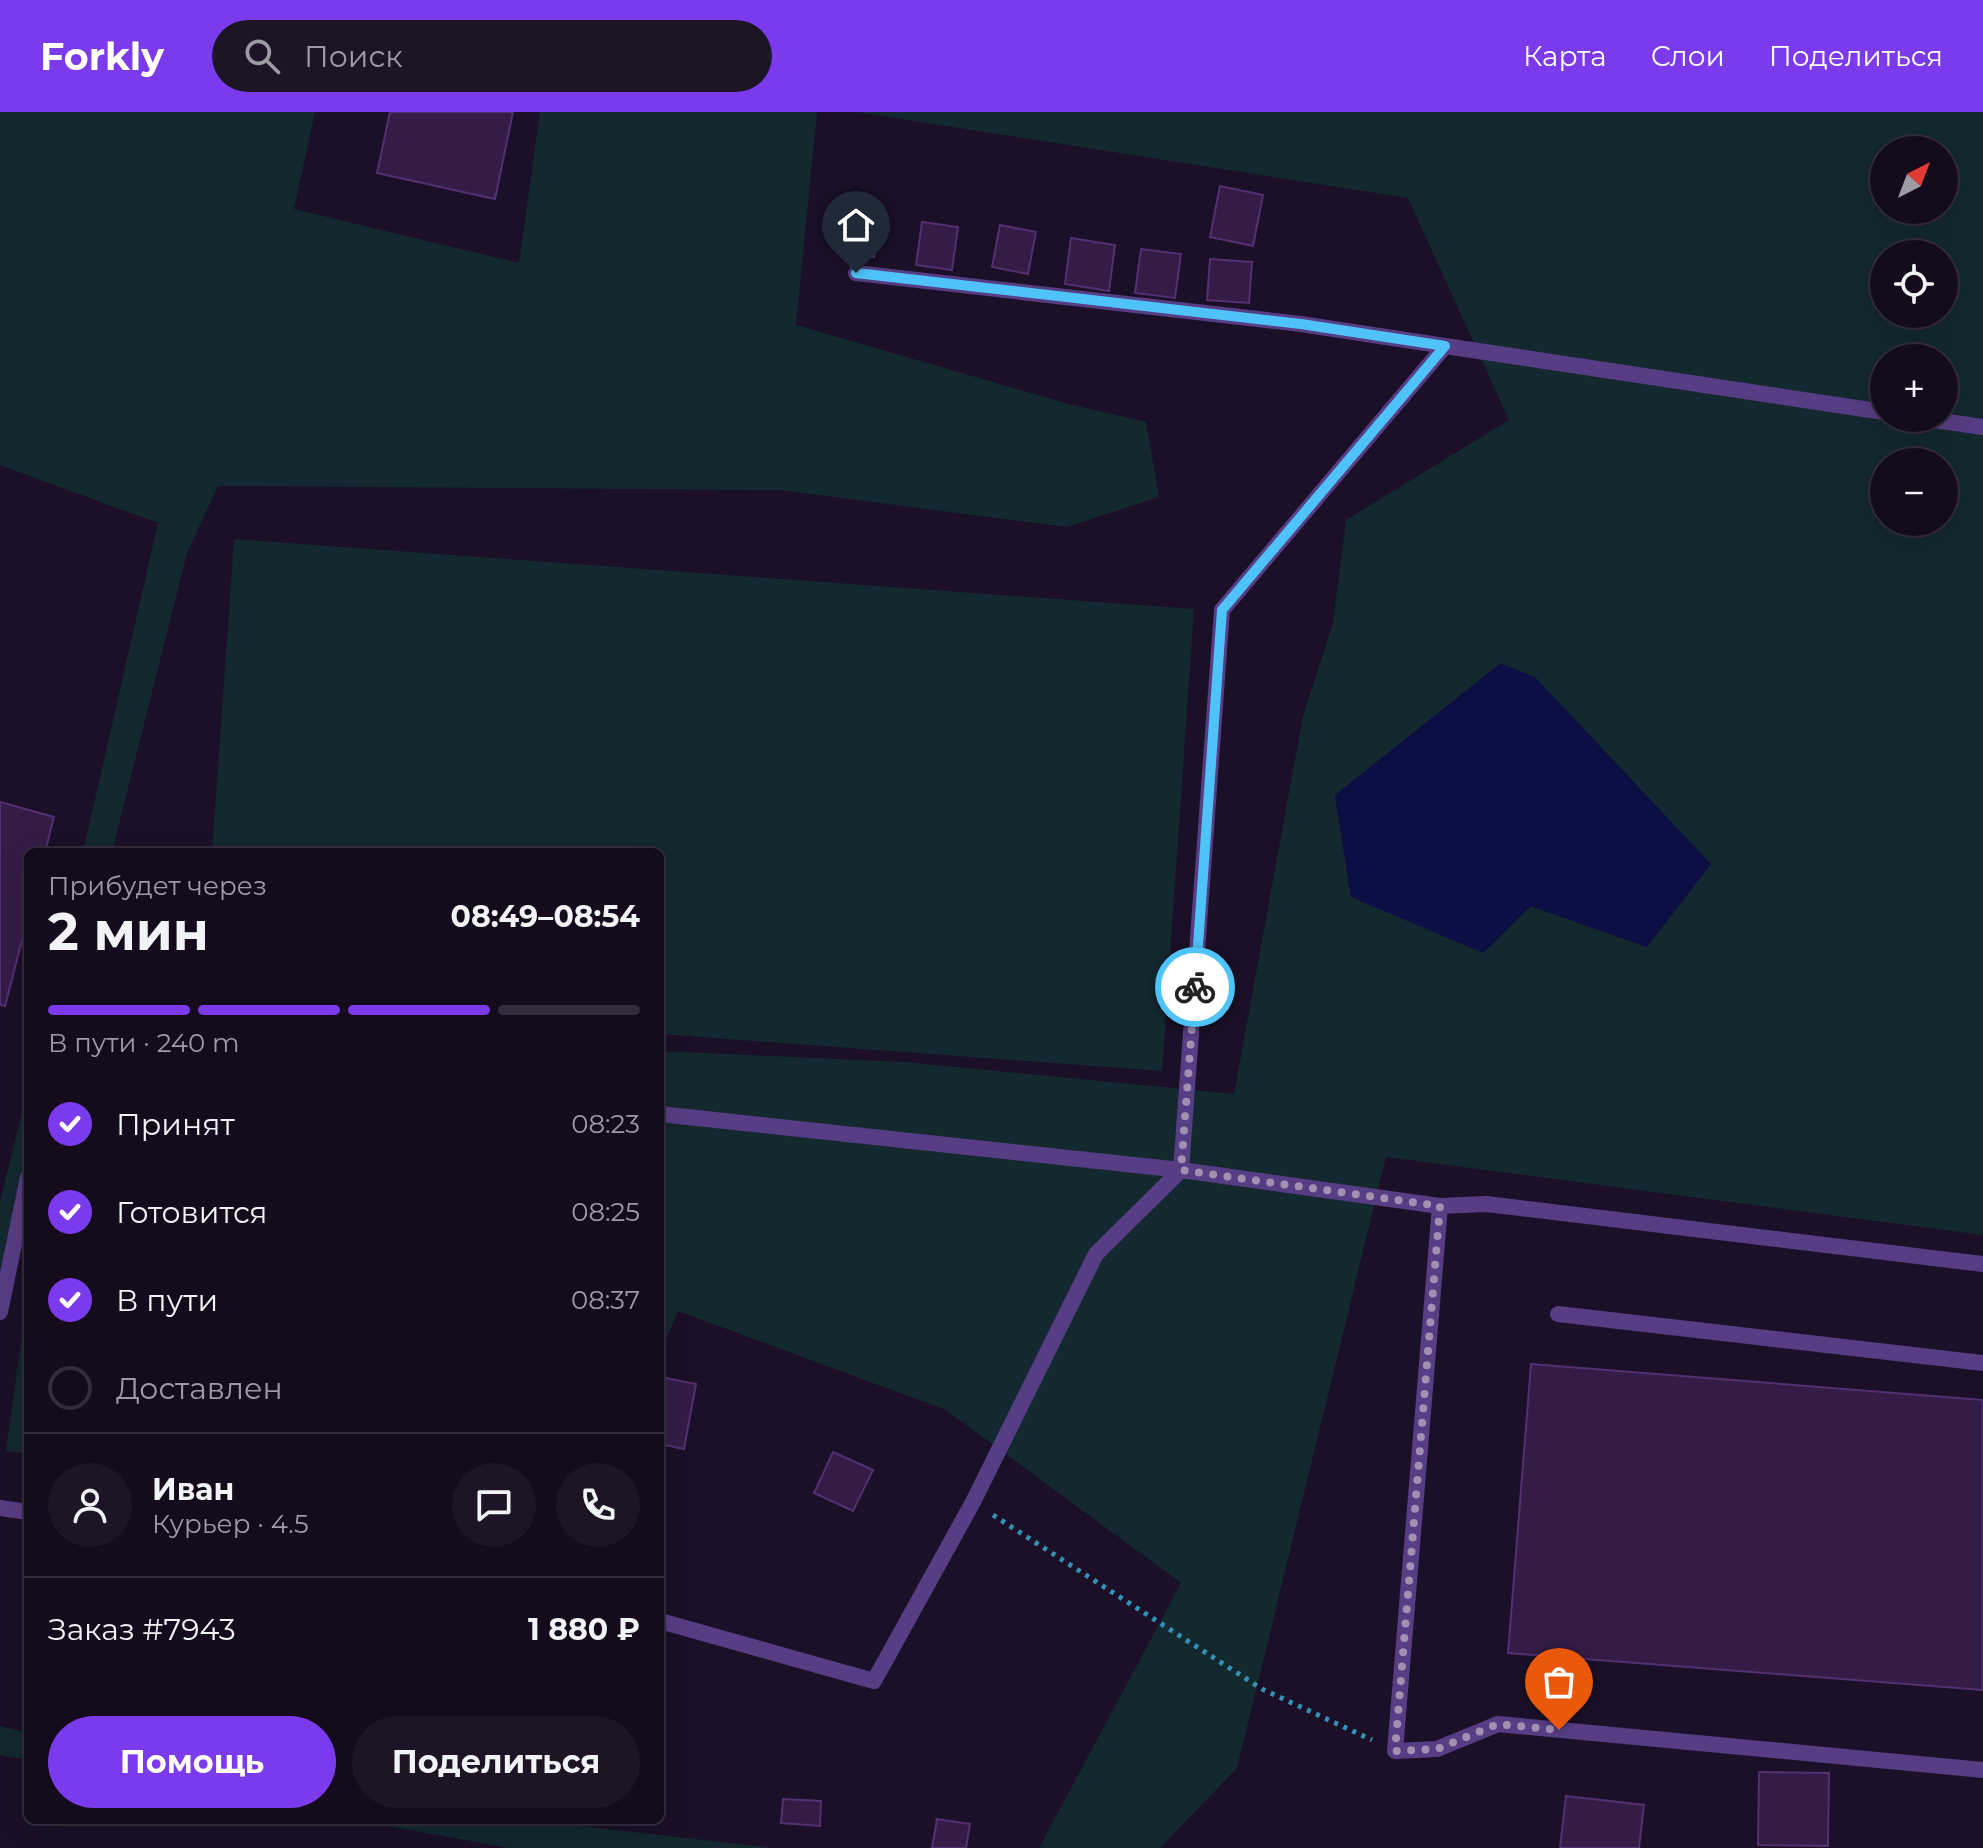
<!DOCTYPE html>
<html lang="ru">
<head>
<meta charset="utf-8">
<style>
  body { margin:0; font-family:Montserrat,sans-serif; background:#1d1526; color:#f1f3f6; height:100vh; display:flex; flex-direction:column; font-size:30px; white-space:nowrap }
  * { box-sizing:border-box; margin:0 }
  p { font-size:26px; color:#9d9ba4 }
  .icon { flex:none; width:44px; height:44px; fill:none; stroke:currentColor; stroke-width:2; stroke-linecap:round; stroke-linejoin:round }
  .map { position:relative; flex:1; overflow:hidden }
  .panel { position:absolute; left:24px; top:736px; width:640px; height:976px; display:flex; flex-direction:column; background:#140c1d; border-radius:12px; box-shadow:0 8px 32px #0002,0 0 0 2px #332c3b }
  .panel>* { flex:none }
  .needle { width:52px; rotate:42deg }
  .buttons { position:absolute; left:1870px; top:24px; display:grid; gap:16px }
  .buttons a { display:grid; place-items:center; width:88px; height:88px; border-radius:50%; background:#140c1d; box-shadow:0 8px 32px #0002,0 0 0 2px #332c3b; font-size:40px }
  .pin { position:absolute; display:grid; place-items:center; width:68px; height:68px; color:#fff; margin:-82px -34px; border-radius:50% 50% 50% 0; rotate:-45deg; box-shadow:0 0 8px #0007 }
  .pin .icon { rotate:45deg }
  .courier { position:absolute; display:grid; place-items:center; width:80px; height:80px; margin:-40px; border:6px solid #4fc3f7; border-radius:50%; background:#fff; color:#222; box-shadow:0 2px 10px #0007 }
  .head em { font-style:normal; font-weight:700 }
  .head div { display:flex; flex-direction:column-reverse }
  .head { display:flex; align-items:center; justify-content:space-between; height:136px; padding:0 24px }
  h1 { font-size:52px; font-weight:700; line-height:60px }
  .bar { display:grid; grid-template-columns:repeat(4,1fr); gap:12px 8px; align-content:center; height:96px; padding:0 24px }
  .bar i { height:10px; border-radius:6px; background:#332c3b }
  .bar .active { background:#7c3aed }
  .bar p { grid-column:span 4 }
  .line { display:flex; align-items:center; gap:20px; padding:0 24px; border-top:2px solid #332c3b }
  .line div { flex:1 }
  .round { display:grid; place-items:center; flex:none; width:84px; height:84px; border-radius:42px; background:#1d1526 }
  ol { padding:0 24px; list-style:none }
  li { display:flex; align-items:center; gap:24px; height:88px }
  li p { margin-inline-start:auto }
  li .icon { padding:8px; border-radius:50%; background:#7c3aed; color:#fff; stroke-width:4 }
  li:last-child { color:#9d9ba4 }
  li i { width:44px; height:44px; border:4px solid #332c3b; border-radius:50% }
  .action { display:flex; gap:16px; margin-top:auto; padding:16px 24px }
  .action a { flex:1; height:92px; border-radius:48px; background:#7c3aed; color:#fff; font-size:32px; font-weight:700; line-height:92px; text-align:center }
  .action a+a { background:#1d1526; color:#f1f3f6 }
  header { display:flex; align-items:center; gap:48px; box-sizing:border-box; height:112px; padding:0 40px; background:#7c3aed; color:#fff }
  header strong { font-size:38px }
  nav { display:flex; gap:44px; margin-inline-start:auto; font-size:28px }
  .search { width:560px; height:72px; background:#1d1526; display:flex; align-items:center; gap:20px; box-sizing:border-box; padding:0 28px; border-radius:44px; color:#9d9ba4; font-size:30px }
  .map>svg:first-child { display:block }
  .green { fill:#142830; fill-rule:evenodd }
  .water { fill:#0c0f44 }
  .building { fill:#331d47; stroke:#523072; stroke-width:2 }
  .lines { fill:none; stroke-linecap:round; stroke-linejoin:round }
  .path { stroke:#3493b5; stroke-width:5; stroke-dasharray:4 6; stroke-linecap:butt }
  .service { stroke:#573d84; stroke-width:16 }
  .done { stroke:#a091b3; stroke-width:8; stroke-dasharray:0 14.4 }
  .route { stroke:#4fc3f7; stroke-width:10 }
</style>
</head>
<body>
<header>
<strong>Forkly</strong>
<div class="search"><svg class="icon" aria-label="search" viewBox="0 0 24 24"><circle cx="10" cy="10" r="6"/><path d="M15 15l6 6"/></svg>Поиск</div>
<nav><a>Карта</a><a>Слои</a><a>Поделиться</a></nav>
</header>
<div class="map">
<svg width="1983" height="1736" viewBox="0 0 1983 1736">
  <rect width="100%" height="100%" fill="#1b1027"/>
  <path class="green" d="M0,0H315L294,97L519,151L540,0H817L796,213L1069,292L1146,310L1159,385L1067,415L779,378L218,374L187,441L112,740H83L158,411L0,353Z
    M857,0H1983V1123L1386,1045L1237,1656L1160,1736H1039L1181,1471L946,1298L678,1199L660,1241V939L904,950L1234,982L1303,604L1333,511L1346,408L1509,308L1408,86ZM1884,38H1944V98H1884ZM1884,142H1944V202H1884ZM1884,246H1944V306H1884ZM1884,350H1944V410H1884ZM1501,551L1646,835L1531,794L1351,785L1335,684Z
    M234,427L1194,497L1162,959L660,922V740H212Z
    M28,975V1080L0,1192V1089Z
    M28,1178V1342L6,1339Z
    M0,1614L28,1621V1648L0,1643Z
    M356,1708H527L774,1736H509Z"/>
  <path class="water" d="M1501,551L1536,566L1711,752L1647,835L1531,794L1483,841L1351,785L1335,683Z"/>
  <path class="building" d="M390,0H513L495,87L377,61Z
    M1220,74L1263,83L1253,134L1210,125Z
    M846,96L882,104L874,145L837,138Z
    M922,110L958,115L952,158L916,153Z
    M1000,113L1036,120L1028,162L992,155Z
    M1071,126L1115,133L1109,179L1065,172Z
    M1141,137L1181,142L1175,186L1135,181Z
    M1210,147L1252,150L1249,191L1207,188Z
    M0,690L54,705L45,740H28V805L5,894L0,893Z
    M1531,1252L1983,1288V1578L1508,1541Z
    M666,1266L696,1272L684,1337L660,1332V1298Z
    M833,1340L873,1358L853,1399L814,1381Z
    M1759,1660L1829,1661L1828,1734L1758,1733Z
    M1566,1684L1644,1693L1639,1736H1560Z
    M783,1687L821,1689L820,1714L781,1711Z
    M937,1707L970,1712L966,1736H932Z"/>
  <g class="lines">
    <path class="path" d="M993,1403L1262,1577L1372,1628"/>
    <path class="service" d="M856,161L1301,212L1445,234
      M1921,306L1983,315
      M660,1002L1181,1058L1440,1094L1487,1092L1983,1152
      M1440,1094L1395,1639L1437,1637L1498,1612L1983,1658
      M0,1200L28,1065
      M1558,1202L1983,1251
      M0,1396L28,1400
      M660,1509L874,1569L973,1390L1096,1142L1181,1058L1222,498L1445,234L1884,300"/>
  </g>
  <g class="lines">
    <path class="done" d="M1195,875L1181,1058L1440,1094L1395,1639L1437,1637L1498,1612L1559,1618"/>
    <path class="route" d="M856,161L1301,212L1445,234L1222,498L1195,875"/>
  </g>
</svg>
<div class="buttons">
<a><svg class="needle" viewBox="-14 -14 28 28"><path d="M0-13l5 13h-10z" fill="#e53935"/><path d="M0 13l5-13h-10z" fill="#9d9ba4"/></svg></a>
<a><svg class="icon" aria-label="locate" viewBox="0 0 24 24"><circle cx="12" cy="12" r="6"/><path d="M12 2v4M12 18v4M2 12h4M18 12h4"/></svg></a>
<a>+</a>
<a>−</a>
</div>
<div class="pin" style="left:1559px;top:1618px;background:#ea580c"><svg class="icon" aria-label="bag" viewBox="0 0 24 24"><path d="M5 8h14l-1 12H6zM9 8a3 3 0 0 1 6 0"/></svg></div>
<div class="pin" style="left:856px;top:161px;background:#1f2937"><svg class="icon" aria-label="home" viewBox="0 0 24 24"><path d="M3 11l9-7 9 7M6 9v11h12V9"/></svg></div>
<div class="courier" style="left:1195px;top:875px"><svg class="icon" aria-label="bike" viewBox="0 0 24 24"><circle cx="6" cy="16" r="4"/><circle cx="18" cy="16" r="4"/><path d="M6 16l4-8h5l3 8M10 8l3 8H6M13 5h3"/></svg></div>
<section class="panel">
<div class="head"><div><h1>2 мин</h1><p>Прибудет через</p></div><em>08:49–08:54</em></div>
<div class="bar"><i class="active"></i><i class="active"></i><i class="active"></i><i></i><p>В пути · 240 m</p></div>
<ol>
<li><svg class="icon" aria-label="check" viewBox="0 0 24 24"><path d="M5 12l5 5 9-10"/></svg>Принят<p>08:23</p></li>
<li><svg class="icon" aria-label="check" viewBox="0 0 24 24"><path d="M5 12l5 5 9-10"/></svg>Готовится<p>08:25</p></li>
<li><svg class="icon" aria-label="check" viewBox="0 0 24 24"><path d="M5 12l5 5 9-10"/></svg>В пути<p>08:37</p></li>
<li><i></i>Доставлен</li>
</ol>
<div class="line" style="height:144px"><a class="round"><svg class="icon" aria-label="person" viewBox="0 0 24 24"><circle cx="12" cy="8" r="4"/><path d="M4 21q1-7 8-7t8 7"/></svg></a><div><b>Иван</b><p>Курьер · 4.5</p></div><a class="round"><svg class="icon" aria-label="chat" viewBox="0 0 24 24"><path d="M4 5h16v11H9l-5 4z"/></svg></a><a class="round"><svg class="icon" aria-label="phone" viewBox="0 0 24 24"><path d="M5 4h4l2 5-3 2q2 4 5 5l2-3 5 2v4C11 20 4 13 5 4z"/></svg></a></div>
<div class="line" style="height:104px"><div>Заказ #7943</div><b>1 880 ₽</b></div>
<div class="action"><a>Помощь</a><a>Поделиться</a></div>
</section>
</div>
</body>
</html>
